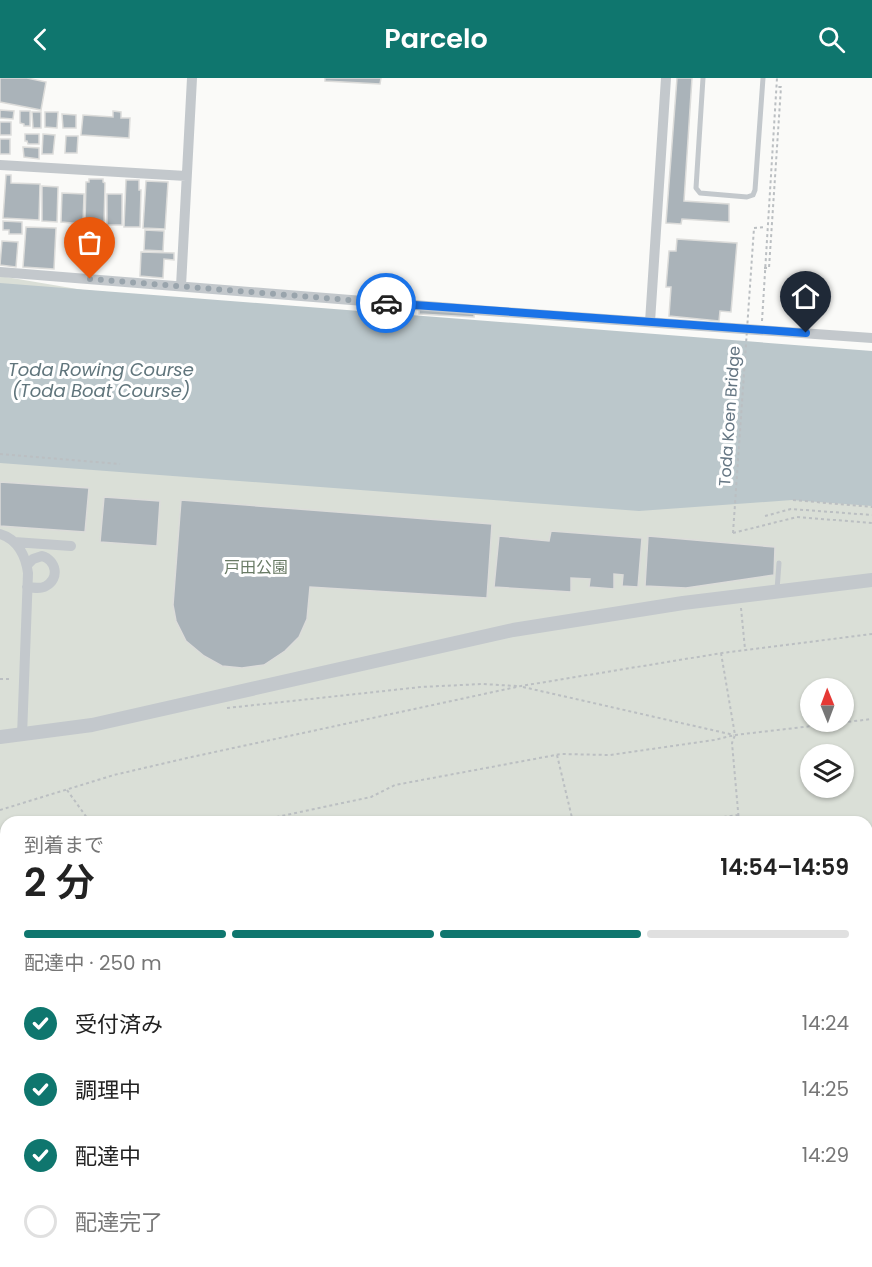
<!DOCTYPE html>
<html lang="ja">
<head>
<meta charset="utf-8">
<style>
  body { margin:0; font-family:Poppins,"Noto Sans JP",sans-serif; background:#f2f2f2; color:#222; height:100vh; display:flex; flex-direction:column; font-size:22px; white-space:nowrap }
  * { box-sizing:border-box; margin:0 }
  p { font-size:20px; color:#767676 }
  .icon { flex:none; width:33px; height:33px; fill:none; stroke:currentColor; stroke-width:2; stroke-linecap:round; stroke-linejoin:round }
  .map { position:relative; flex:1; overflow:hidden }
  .side { position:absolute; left:0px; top:738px; width:873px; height:452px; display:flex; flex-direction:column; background:#fff; border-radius:18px 18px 0 0; box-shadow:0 2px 4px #0004 }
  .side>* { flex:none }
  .needle { width:39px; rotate:359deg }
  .tools { position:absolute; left:800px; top:600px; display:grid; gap:12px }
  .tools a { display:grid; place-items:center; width:54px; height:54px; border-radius:50%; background:#fff; box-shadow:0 2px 4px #0004; font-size:30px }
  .pin { position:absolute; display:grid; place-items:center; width:51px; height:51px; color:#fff; margin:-62px -26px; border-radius:50% 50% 50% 0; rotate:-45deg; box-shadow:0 0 6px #0007 }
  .pin .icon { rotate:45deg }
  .courier { position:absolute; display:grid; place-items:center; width:60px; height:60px; margin:-30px; border:4px solid #1a73e8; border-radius:50%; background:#fff; color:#222; box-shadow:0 2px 8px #0007 }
  .overview em { font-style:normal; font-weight:600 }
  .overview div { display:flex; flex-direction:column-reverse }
  .overview { display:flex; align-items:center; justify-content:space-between; height:102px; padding:0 24px }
  h1 { font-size:39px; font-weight:600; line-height:45px }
  .bar { display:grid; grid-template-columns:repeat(4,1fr); gap:9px 6px; align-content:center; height:72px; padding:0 24px }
  .bar i { height:8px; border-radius:4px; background:#e0e0e0 }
  .bar .selected { background:#0f766e }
  .bar p { grid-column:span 4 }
  ol { padding:0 24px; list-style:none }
  li { display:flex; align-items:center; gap:18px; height:66px }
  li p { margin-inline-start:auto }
  li .icon { padding:6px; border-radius:50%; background:#0f766e; color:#fff; stroke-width:4 }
  li:last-child { color:#767676 }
  li i { width:33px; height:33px; border:3px solid #e0e0e0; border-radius:50% }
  header { display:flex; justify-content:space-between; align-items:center; height:78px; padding:0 24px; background:#0f766e; color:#fff; font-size:27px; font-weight:600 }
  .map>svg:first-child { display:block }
  .green { fill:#dadfd7; fill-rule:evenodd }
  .water { fill:#bbc7cb }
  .building { fill:#aab3b9; stroke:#dcdcda; stroke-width:1.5 }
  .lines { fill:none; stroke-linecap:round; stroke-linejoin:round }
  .path { stroke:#bbbfc2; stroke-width:2; stroke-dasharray:3 3; stroke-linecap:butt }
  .service { stroke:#c3c8cc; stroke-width:5 }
  .minor { stroke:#c3c8cc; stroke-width:10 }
  .tertiary { stroke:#c3c8cc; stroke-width:14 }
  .path-bridge { stroke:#bbbfc2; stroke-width:2; stroke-dasharray:3 3; stroke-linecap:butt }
  .done { stroke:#99a4ac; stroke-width:6; stroke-dasharray:0 10.8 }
  .route { stroke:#1a73e8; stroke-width:8 }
  .labels { text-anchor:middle; stroke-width:6; stroke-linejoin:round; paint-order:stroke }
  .street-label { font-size:16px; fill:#657683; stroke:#fff }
  .park-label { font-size:16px; fill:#687a64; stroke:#fff }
  .water-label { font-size:18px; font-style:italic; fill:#60757c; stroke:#fff }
</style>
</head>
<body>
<header><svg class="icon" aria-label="back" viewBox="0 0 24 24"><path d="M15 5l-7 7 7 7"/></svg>Parcelo<svg class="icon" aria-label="search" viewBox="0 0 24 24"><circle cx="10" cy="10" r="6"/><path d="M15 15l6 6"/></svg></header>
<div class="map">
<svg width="872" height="1189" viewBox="0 0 872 1189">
  <rect width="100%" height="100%" fill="#fafaf8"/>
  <path class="green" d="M0,198L83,212L872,278V951H867V744H6V992L0,993ZM810,610H843V644H810ZM810,676H843V710H810Z
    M867,1159H872V1189H682L707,1184H867Z"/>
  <path class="water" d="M0,205L872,273V428L792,422L639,433L0,385Z
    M872,777V1125H867V778Z
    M6,892V1171H0V893Z"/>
  <path class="building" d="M0,0H27L46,4L41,32L0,24Z
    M325,0H381L380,6L325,3Z
    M677,0H692L684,123L729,126V144L682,141L681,146L666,145Z
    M0,32L14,33L13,41L0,40Z
    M20,33H30V48H24V46L20,45Z
    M113,33L121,34V40H130L129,60L81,57L83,37L113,39Z
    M32,34H41V50H33Z
    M45,34H58L57,50L45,49Z
    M62,36L76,37V50H63Z
    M0,44H11V57H0Z
    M25,56H39V66H28L27,63H25Z
    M43,56L55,57L53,76H42Z
    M66,58H78L77,75H65Z
    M0,61H10V76H0Z
    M23,69L39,70V81L24,79Z
    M6,97H11V105L40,106L39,142L3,140Z
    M89,101H103V104L105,105L104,147L85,146L86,104H89Z
    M126,102H139V112H141L140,149H124Z
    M146,103L168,104L165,151L143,150Z
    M42,108L58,109L57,144L42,143Z
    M62,115L84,116L83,146L61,144Z
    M107,116H122V147H107Z
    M3,143L22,144V156H9V152H3Z
    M26,149L56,150L54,191L23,189Z
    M145,152L164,153L163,173L144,172Z
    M677,161L737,165L731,234L720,233L719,243L669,238L671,209H666L669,173H676Z
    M2,163L18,164L16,189L0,187Z
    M141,174L174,175V182L164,181L163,200L140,198Z
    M419,231L474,235V239L419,236Z
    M0,404L89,410L85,454L0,448Z
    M104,419L160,423L157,468L100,464Z
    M181,422L492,446L487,520L310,509L307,541L299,559L285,573L264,587L242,590L222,588L204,578L186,563L176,543L173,527Z
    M551,453L642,460L638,509L622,508L623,497L614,496V511L589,509L590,501L571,500V514L494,509L499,458L549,463Z
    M648,458L775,469L774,497L686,510L645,508Z"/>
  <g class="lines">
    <path class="path" d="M754,150L766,149
      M764,190H769L781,9H776
      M762,243L777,0
      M0,376L120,386
      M793,422L872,429
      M765,438L791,431L872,437
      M733,455L797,439L872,445
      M741,530L745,571
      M721,575L735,657L732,665L739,744
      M0,601H12
      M523,609L734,657
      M227,630L421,609L482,606L517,608
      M557,677L573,744
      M67,712L90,744
      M0,732L114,697L187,680L521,608L722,575L872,556
      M253,744L371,719L395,707L561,676L610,677L714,662L735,657L872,641
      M688,744L738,737
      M0,802L6,801
      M0,874H6"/>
    <path class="service" d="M703,0L696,110L700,115L747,119L753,117L755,112L763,0
      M777,512L779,485"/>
    <path class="minor" d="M0,87L186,98
      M0,194L476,232L872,260
      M181,208L192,0
      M650,244L666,0
      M0,456C18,461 26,479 28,495L22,658
      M14,464L71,468
      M27,487L33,481L42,478C56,482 60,500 46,508C41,511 34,510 27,509"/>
    <path class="tertiary" d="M0,659L92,647L513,552L683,525L872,502"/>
    <path class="path-bridge" d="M733,455L754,150"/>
  </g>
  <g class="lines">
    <path class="done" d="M90,201L386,225"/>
    <path class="route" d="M386,225L806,255"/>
  </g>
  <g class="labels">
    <g class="street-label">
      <text transform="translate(729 338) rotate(-86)" y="6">Toda Koen Bridge</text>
    </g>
    <g class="park-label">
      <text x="256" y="495">戸田公園</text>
    </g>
    <g class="water-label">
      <text x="101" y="298">Toda Rowing Course<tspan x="101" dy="21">(Toda Boat Course)</tspan></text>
    </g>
  </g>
</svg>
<div class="tools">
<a><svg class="needle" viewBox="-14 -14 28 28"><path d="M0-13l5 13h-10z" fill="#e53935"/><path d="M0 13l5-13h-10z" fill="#767676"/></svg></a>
<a><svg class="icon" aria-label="layers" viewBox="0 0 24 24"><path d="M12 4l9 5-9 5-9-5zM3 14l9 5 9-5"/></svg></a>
</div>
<div class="pin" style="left:90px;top:201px;background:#ea580c"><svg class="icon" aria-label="bag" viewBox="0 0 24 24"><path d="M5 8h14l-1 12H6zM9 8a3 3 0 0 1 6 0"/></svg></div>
<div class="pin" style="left:806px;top:255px;background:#1f2937"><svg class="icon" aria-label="home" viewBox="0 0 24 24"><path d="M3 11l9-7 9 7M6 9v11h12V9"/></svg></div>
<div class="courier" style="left:386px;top:225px"><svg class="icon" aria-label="car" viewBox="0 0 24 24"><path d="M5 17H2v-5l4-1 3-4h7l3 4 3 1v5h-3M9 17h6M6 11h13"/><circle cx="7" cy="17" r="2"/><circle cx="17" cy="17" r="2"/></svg></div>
<section class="side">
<div class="overview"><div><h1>2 分</h1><p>到着まで</p></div><em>14:54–14:59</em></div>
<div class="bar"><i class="selected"></i><i class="selected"></i><i class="selected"></i><i></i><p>配達中 · 250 m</p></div>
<ol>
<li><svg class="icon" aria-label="check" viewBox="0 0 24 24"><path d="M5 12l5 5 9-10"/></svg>受付済み<p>14:24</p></li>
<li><svg class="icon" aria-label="check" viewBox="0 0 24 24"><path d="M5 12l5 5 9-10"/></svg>調理中<p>14:25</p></li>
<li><svg class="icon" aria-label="check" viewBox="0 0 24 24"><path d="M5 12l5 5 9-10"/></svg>配達中<p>14:29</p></li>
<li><i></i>配達完了</li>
</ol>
</section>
</div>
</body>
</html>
